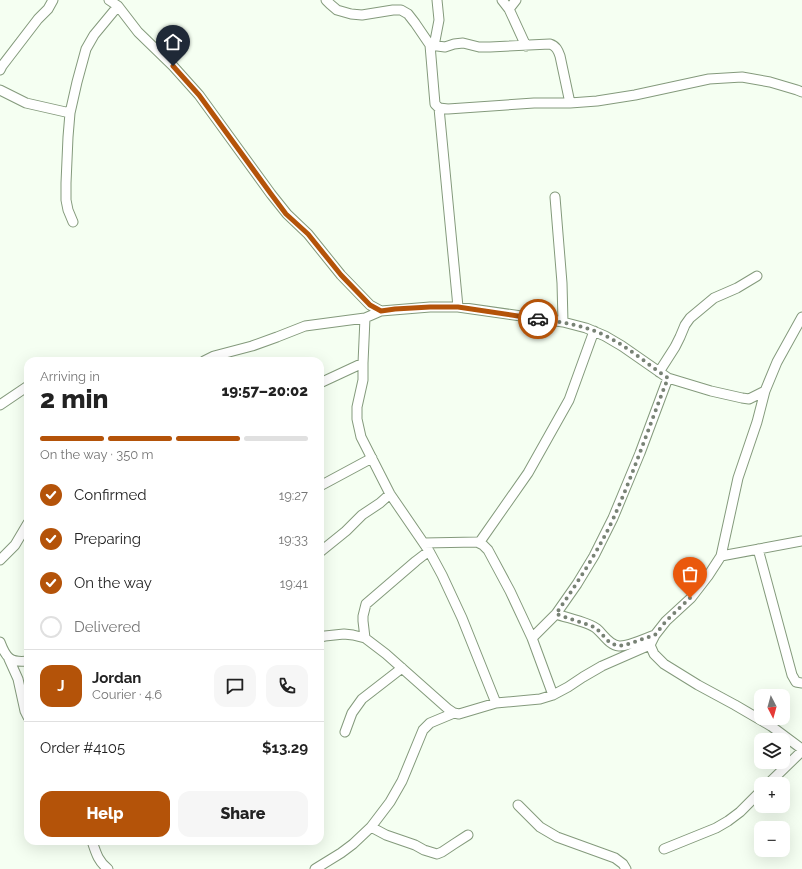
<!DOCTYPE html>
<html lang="en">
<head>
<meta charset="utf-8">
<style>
  body { margin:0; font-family:Raleway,sans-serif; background:#f6f6f6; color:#222; height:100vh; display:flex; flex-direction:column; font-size:15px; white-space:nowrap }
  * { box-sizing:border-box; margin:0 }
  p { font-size:13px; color:#767676 }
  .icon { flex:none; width:22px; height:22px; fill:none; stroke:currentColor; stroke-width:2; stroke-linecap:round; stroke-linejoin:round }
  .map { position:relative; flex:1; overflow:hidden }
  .sheet { position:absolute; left:24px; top:357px; width:300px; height:488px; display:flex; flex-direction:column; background:#fff; border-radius:12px; box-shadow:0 4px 16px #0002 }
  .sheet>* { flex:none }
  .needle { width:26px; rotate:174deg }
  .controls { position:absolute; left:754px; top:689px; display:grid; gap:8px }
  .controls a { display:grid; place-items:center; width:36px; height:36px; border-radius:8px; background:#fff; box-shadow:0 4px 16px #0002; font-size:20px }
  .pin { position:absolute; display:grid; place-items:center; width:34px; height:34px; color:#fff; margin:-41px -17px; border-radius:50% 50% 50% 0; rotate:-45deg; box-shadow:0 0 4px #0007 }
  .pin .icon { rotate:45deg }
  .courier { position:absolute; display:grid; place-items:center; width:40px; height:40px; margin:-20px; border:3px solid #b45309; border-radius:50%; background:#fff; color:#222; box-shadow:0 1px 5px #0007 }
  .overview em { font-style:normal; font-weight:800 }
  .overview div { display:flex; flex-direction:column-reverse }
  .overview { display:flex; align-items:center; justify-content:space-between; height:68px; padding:0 16px }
  h1 { font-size:26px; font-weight:800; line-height:30px }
  .bar { display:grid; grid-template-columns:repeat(4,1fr); gap:6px 4px; align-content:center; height:48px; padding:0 16px }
  .bar i { height:5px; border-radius:3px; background:#e0e0e0 }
  .bar .selected { background:#b45309 }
  .bar p { grid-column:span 4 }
  .line { display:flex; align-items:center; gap:10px; padding:0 16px; border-top:1px solid #e0e0e0 }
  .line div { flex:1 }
  .round { display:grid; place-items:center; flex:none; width:42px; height:42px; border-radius:12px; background:#f6f6f6 }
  ol { padding:0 16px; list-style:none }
  li { display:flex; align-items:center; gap:12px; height:44px }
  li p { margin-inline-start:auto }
  li .icon { padding:4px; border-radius:50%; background:#b45309; color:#fff; stroke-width:4 }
  li:last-child { color:#767676 }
  li i { width:22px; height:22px; border:2px solid #e0e0e0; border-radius:50% }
  .button { display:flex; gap:8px; margin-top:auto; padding:8px 16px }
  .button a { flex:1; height:46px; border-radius:12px; background:#b45309; color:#fff; font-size:16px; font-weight:800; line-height:46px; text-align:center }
  .button a+a { background:#f6f6f6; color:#222 }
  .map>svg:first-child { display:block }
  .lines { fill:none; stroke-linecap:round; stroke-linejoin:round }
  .street-casing { stroke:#849a7c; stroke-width:11 }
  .street { stroke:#fff; stroke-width:9 }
  .done { stroke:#788275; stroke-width:4; stroke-dasharray:0 7.2 }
  .route { stroke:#b45309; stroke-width:5 }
</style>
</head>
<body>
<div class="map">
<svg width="802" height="869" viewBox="0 0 802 869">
  <rect width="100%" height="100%" fill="#f5fff2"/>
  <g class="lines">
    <g class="street-casing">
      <path id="street" d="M109,0L118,6L138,32L173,66L199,95L271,194L287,214L308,234L341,275L370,305L381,311L430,307H458L563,322L586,328L605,336L622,346L668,378L711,391L742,398L749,399L765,391
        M326,0L330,4L337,10L351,14L362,15L393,10H401L408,14L415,23L430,45L435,104L439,108L448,109L534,103H570L597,101L635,95L709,79L742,77L770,82L797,90L802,92
        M502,0L509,9L526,46
        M509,9L516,0
        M430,45L445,47L454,44L463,43L479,47H490L550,44C556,46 558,50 560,56L570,103
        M434,46L439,20L437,0
        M0,70L2,66L38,19L48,9L53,0
        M0,90L26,103L70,113
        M439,108L458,307
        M555,197L562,283L563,322
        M73,222L68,210L66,200V183L68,137L70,113L77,82L86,49L94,35L118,6
        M802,317L777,362L765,391L757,422L738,478L721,556L708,576L691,598L666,621L655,635L650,645L654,654L664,664L698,685L735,705L771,726L802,749
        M365,318L363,363V380L357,407V419L361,437L390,494L429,551L442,575L462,618L496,703
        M204,361L214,356L252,346L277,337L305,326L365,318L381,311
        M659,372L675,347L680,337L685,325L690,318L714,298L737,288L757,276
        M320,383L363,363
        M0,405L28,386
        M320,486L372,458
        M424,543L477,542L483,545L488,550L510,591L532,638L553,695
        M479,543L528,473L569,400L594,331
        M758,549L792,675L796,682L802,683
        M320,552L346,531L362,515L380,503L390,494
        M721,556L802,541
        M0,560L15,545L28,523
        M556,614C567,618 589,622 597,629C604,635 609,645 619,646C628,647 646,638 655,635
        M320,637L325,636L344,634L353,635L365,638L386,654L448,709L454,713L459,714L496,703L540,699L553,695L568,687L583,677L602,666L650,645
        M365,638L363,621V616L366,604L416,561L429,551
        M532,638L556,614L577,584L594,556L613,518L640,453L668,378
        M0,642C6,658 10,663 28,661
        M9,659L18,679L25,711L28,717
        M345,732L352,713L362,699L402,668
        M768,784L802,751
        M518,805L540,827L557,837L615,858L623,864L626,869
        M371,827L386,835L415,845L424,850L437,854L442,852L454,844L468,835
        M92,841C96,853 98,861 108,869
        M664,849L716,828L728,821L740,812L761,791
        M315,869L341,853L353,844L371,827L390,802L402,781L423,730L430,723L454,713"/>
    </g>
    <use href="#street" class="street"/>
  </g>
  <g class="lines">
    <path class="done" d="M538,319C561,322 583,325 604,335C627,346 647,364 668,378C650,424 634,472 614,517C598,552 577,583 556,614L589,625L596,628L610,643L618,646L625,645L655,635L666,621L690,598"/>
    <path class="route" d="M173,66L199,95L271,194L286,214L308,234L341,275L370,305L381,311L395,309L430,307H458L538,319"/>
  </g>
</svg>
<div class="controls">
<a><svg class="needle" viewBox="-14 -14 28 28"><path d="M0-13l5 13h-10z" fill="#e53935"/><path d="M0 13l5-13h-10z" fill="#767676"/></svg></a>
<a><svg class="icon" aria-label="layers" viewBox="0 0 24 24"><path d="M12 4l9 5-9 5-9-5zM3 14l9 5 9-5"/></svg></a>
<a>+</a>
<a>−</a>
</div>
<div class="pin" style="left:690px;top:598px;background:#ea580c"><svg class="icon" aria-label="bag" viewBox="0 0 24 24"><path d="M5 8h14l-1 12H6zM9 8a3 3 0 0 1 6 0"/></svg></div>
<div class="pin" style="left:173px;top:66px;background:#1f2937"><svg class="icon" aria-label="home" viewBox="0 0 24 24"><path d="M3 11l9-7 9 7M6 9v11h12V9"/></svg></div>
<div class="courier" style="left:538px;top:319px"><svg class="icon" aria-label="car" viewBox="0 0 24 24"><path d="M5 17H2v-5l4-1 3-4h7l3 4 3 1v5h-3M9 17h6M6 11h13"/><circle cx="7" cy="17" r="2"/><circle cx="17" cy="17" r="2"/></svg></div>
<section class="sheet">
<div class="overview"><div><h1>2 min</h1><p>Arriving in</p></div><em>19:57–20:02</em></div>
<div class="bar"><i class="selected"></i><i class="selected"></i><i class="selected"></i><i></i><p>On the way · 350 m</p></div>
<ol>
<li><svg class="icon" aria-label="check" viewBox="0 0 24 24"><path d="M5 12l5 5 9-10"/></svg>Confirmed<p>19:27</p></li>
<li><svg class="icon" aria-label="check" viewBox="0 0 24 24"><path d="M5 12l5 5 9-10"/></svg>Preparing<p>19:33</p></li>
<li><svg class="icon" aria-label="check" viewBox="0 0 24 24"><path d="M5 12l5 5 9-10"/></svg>On the way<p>19:41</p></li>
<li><i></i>Delivered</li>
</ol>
<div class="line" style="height:72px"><b class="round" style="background:#b45309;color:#fff">J</b><div><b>Jordan</b><p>Courier · 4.6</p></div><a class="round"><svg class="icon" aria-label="chat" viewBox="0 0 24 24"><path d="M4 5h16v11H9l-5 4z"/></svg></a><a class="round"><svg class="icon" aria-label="phone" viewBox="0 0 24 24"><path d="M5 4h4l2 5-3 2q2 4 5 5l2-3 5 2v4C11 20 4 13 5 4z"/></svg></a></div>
<div class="line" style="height:52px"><div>Order #4105</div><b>$13.29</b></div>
<div class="button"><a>Help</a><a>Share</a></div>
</section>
</div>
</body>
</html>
